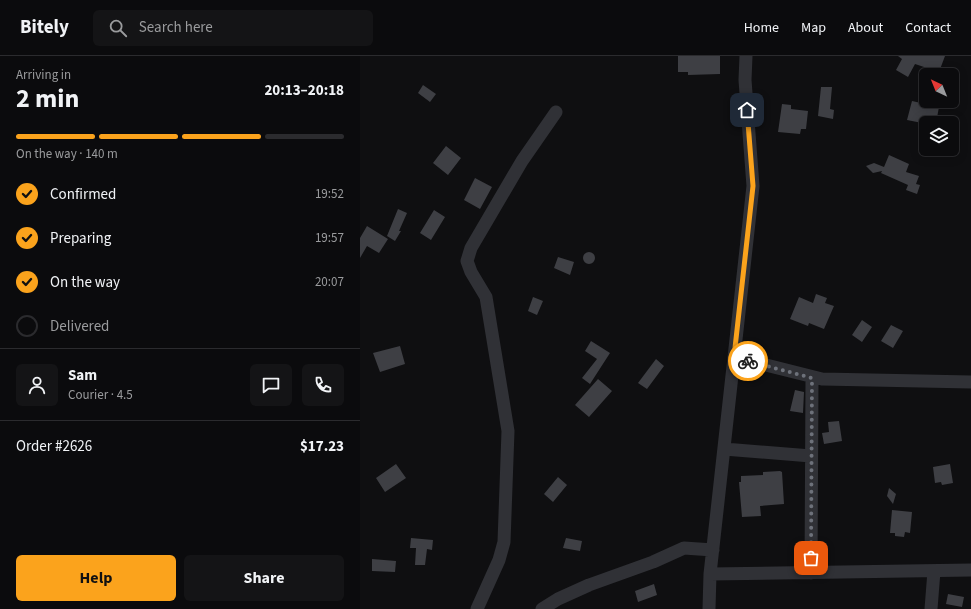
<!DOCTYPE html>
<html lang="en">
<head>
<meta charset="utf-8">
<style>
  body { margin:0; font-family:"Source Sans 3",sans-serif; background:#141416; color:#f1f3f6; height:100vh; display:flex; flex-direction:column; font-size:15px; white-space:nowrap }
  * { box-sizing:border-box; margin:0 }
  p { font-size:13px; color:#9a9b9d }
  .icon { flex:none; width:22px; height:22px; fill:none; stroke:currentColor; stroke-width:2; stroke-linecap:round; stroke-linejoin:round }
  .map { position:relative; flex:1; overflow:hidden }
  .drawer { display:flex; flex-direction:column; background:#0b0b0d; width:360px }
  .drawer>* { flex:none }
  .needle { width:26px; rotate:317deg }
  .buttons { position:absolute; left:559px; top:12px; display:grid; gap:8px }
  .buttons a { display:grid; place-items:center; width:40px; height:40px; border-radius:6px; background:#0b0b0d; box-shadow:0 2px 10px #0003,0 0 0 1px #2b2b2e; font-size:20px }
  .pin { position:absolute; display:grid; place-items:center; width:34px; height:34px; color:#fff; margin:-17px; border-radius:8px; box-shadow:0 2px 6px #0006 }
  .courier { position:absolute; display:grid; place-items:center; width:40px; height:40px; margin:-20px; border:3px solid #fba31c; border-radius:50%; background:#fff; color:#222; box-shadow:0 1px 5px #0007 }
  .head em { font-style:normal; font-weight:700 }
  .head div { display:flex; flex-direction:column-reverse }
  .head { display:flex; align-items:center; justify-content:space-between; height:68px; padding:0 16px }
  h1 { font-size:26px; font-weight:700; line-height:30px }
  .bar { display:grid; grid-template-columns:repeat(4,1fr); gap:6px 4px; align-content:center; height:48px; padding:0 16px }
  .bar i { height:5px; border-radius:3px; background:#2b2b2e }
  .bar .active { background:#fba31c }
  .bar p { grid-column:span 4 }
  .line { display:flex; align-items:center; gap:10px; padding:0 16px; border-top:1px solid #2b2b2e }
  .line div { flex:1 }
  .round { display:grid; place-items:center; flex:none; width:42px; height:42px; border-radius:6px; background:#141416 }
  ol { padding:0 16px; list-style:none }
  li { display:flex; align-items:center; gap:12px; height:44px }
  li p { margin-inline-start:auto }
  li .icon { padding:4px; border-radius:50%; background:#fba31c; color:#111; stroke-width:4 }
  li:last-child { color:#9a9b9d }
  li i { width:22px; height:22px; border:2px solid #2b2b2e; border-radius:50% }
  .cta { display:flex; gap:8px; margin-top:auto; padding:8px 16px }
  .cta a { flex:1; height:46px; border-radius:6px; background:#fba31c; color:#111; font-size:16px; font-weight:700; line-height:46px; text-align:center }
  .cta a+a { background:#141416; color:#f1f3f6 }
  header { display:flex; align-items:center; gap:24px; box-sizing:border-box; height:56px; padding:0 20px; background:#0b0b0d; border-bottom:1px solid #2b2b2e }
  header strong { font-size:19px }
  nav { display:flex; gap:22px; margin-inline-start:auto; font-size:14px }
  .search { width:280px; height:36px; background:#141416; display:flex; align-items:center; gap:10px; box-sizing:border-box; padding:0 14px; border-radius:6px; color:#9a9b9d; font-size:15px }
  main { display:flex; flex:1; min-height:0 }
  .map>svg:first-child { display:block }
  .building { fill:#3e3f44 }
  .lines { fill:none; stroke-linecap:round; stroke-linejoin:round }
  .minor { stroke:#303136; stroke-width:13 }
  .done { stroke:#6d717a; stroke-width:4; stroke-dasharray:0 7.2 }
  .route { stroke:#fba31c; stroke-width:5 }
</style>
</head>
<body>
<header>
<strong>Bitely</strong>
<div class="search"><svg class="icon" aria-label="search" viewBox="0 0 24 24"><circle cx="10" cy="10" r="6"/><path d="M15 15l6 6"/></svg>Search here</div>
<nav><a>Home</a><a>Map</a><a>About</a><a>Contact</a></nav>
</header>
<main>
<section class="drawer">
<div class="head"><div><h1>2 min</h1><p>Arriving in</p></div><em>20:13–20:18</em></div>
<div class="bar"><i class="active"></i><i class="active"></i><i class="active"></i><i></i><p>On the way · 140 m</p></div>
<ol>
<li><svg class="icon" aria-label="check" viewBox="0 0 24 24"><path d="M5 12l5 5 9-10"/></svg>Confirmed<p>19:52</p></li>
<li><svg class="icon" aria-label="check" viewBox="0 0 24 24"><path d="M5 12l5 5 9-10"/></svg>Preparing<p>19:57</p></li>
<li><svg class="icon" aria-label="check" viewBox="0 0 24 24"><path d="M5 12l5 5 9-10"/></svg>On the way<p>20:07</p></li>
<li><i></i>Delivered</li>
</ol>
<div class="line" style="height:72px"><a class="round"><svg class="icon" aria-label="person" viewBox="0 0 24 24"><circle cx="12" cy="8" r="4"/><path d="M4 21q1-7 8-7t8 7"/></svg></a><div><b>Sam</b><p>Courier · 4.5</p></div><a class="round"><svg class="icon" aria-label="chat" viewBox="0 0 24 24"><path d="M4 5h16v11H9l-5 4z"/></svg></a><a class="round"><svg class="icon" aria-label="phone" viewBox="0 0 24 24"><path d="M5 4h4l2 5-3 2q2 4 5 5l2-3 5 2v4C11 20 4 13 5 4z"/></svg></a></div>
<div class="line" style="height:52px"><div>Order #2626</div><b>$17.23</b></div>
<div class="cta"><a>Help</a><a>Share</a></div>
</section>
<div class="map">
<svg width="611" height="553" viewBox="0 0 611 553">
  <rect width="100%" height="100%" fill="#0f0f11"/>
  <path class="building" d="M318,0H360V18L328,19V16H318Z
    M538,0H585L579,16L555,8L548,21L536,14L542,3Z
    M63,29L76,38L70,46L58,37Z
    M461,31H472L470,53L474,54L473,63L458,60Z
    M552,45L579,51L576,67H562L547,64Z
    M422,48L431,49V53L448,55L446,73H441L440,78L418,76Z
    M86,90L101,102L88,119L73,107Z
    M529,99L549,108L546,116L559,120L556,128L560,129L557,138L546,134L548,129L521,117L522,115L513,117L506,110L514,107L524,111Z
    M115,122L132,131L120,153L104,144Z
    M38,153L47,157L39,175H41L35,185L27,180Z
    M74,154L85,161L71,184L60,177Z
    M7,170L28,183L19,197L7,190L0,202V182Z
    M223 202a6 6 0 1 1 12 0a6 6 0 1 1-12 0Z
    M198,201L214,206L210,219L194,212Z
    M456,238L467,242L465,247L474,250L464,273L449,267L448,270L430,263L439,241L453,247Z
    M173,241L183,245L177,259L168,255Z
    M502,264L512,271L502,286L492,279Z
    M531,269L543,275L533,292L521,285Z
    M231,285L250,297L230,328L222,322L237,303L225,295Z
    M40,290L45,308L20,316L13,297Z
    M296,303L304,310L287,333L278,327Z
    M238,323L252,335L229,361L215,349Z
    M435,334L444,336L443,357L430,355Z
    M479,365L482,385L464,388L462,377L469,376L468,366Z
    M36,408L46,422L25,436L16,422Z
    M590,408L593,427L582,429L581,426L575,427L573,411Z
    M420,415L422,416L424,448L400,450L401,460L382,461L379,426H381V420L403,419V416Z
    M198,421L207,429L193,446L184,438Z
    M529,432L536,438L533,448L527,440Z
    M532,454L552,456L550,477L545,476L544,481L535,480V477H530Z
    M51,482L73,484L72,494L67,493L65,509H55L56,492H50Z
    M206,482L222,485L220,495L203,492Z
    M12,503L36,505L35,516L12,515Z
    M294,528L297,539L278,546L275,535Z
    M588,538L604,541L602,551L586,548Z"/>
  <g class="lines">
    <path class="minor" d="M374,301L462,323L611,326
      M364,393L451,400
      M451,517L452,322
      M350,518L611,514
      M117,553L139,504L144,486L148,375L126,241L111,216L107,205L111,192L162,105L196,56
      M182,553L198,543L229,529L293,506L324,492L353,494
      M349,553L350,518L393,130L385,24L386,0
      M571,553L574,515"/>
  </g>
  <g class="lines">
    <path class="done" d="M388,305L452,322L451,502"/>
    <path class="route" d="M387,54L393,130L374,301L388,305"/>
  </g>
</svg>
<div class="buttons">
<a><svg class="needle" viewBox="-14 -14 28 28"><path d="M0-13l5 13h-10z" fill="#e53935"/><path d="M0 13l5-13h-10z" fill="#9a9b9d"/></svg></a>
<a><svg class="icon" aria-label="layers" viewBox="0 0 24 24"><path d="M12 4l9 5-9 5-9-5zM3 14l9 5 9-5"/></svg></a>
</div>
<div class="pin" style="left:451px;top:502px;background:#ea580c"><svg class="icon" aria-label="bag" viewBox="0 0 24 24"><path d="M5 8h14l-1 12H6zM9 8a3 3 0 0 1 6 0"/></svg></div>
<div class="pin" style="left:387px;top:54px;background:#1f2937"><svg class="icon" aria-label="home" viewBox="0 0 24 24"><path d="M3 11l9-7 9 7M6 9v11h12V9"/></svg></div>
<div class="courier" style="left:388px;top:305px"><svg class="icon" aria-label="bike" viewBox="0 0 24 24"><circle cx="6" cy="16" r="4"/><circle cx="18" cy="16" r="4"/><path d="M6 16l4-8h5l3 8M10 8l3 8H6M13 5h3"/></svg></div>
</div>
</main>
</body>
</html>
